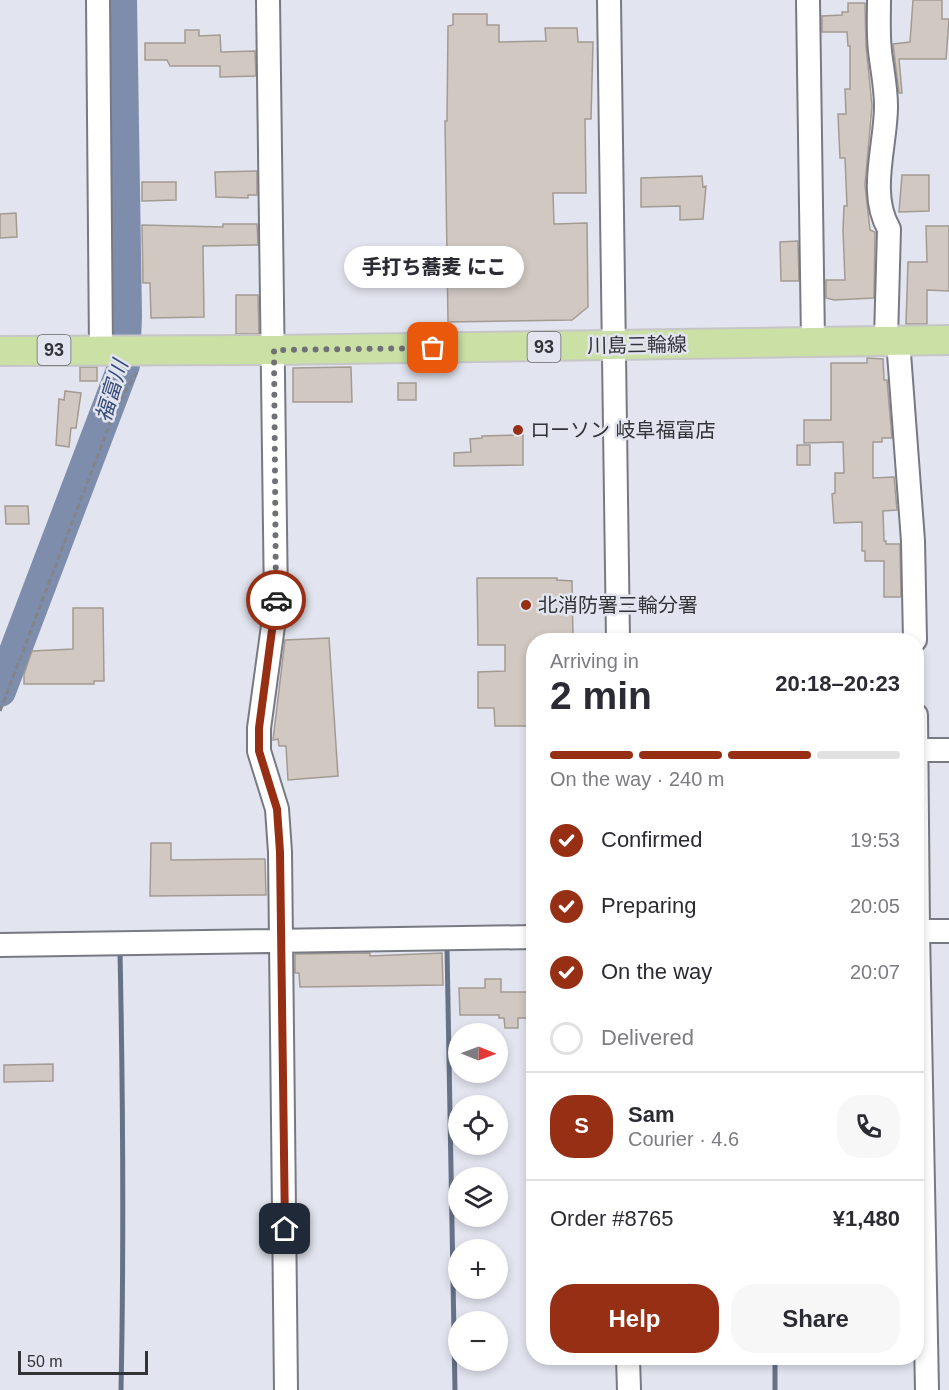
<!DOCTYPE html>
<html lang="en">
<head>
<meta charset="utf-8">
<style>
  body { margin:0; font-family:Helvetica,"Noto Sans JP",sans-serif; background:#f7f7f7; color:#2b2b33; height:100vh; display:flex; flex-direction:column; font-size:22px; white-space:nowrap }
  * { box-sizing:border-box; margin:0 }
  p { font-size:20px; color:#7c7c81 }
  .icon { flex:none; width:33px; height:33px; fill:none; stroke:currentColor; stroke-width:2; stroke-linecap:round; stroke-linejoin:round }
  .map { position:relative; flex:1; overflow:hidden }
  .side { position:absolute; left:526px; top:633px; width:398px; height:732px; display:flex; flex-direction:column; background:#fff; border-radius:24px; box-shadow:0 3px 9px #0003 }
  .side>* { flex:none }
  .needle { width:39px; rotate:91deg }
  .fabs { position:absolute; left:448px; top:1023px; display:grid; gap:12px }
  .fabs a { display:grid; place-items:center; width:60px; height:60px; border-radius:50%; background:#fff; box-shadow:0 3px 9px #0003; font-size:30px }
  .scale { position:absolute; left:18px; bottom:15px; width:130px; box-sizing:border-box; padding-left:6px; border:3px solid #323337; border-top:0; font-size:16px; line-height:21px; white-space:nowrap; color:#323337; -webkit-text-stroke:4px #e2e4ef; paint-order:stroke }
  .pin { position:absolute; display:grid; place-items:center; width:51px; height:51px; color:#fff; margin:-26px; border-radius:12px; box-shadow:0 3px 9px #0006 }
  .courier { position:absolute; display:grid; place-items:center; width:60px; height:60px; margin:-30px; border:4px solid #972f15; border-radius:50%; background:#fff; color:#222; box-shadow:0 2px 8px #0007 }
  .bubble { position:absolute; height:42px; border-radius:21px; background:#fff; box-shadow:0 3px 9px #0003; font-size:20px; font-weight:800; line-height:42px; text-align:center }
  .overview em { font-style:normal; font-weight:800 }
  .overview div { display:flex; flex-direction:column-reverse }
  .overview { display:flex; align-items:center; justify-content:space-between; height:102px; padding:0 24px }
  h1 { font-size:39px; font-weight:800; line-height:45px }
  .bar { display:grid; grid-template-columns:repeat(4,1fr); gap:9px 6px; align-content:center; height:72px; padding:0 24px }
  .bar i { height:8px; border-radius:4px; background:#e1e1e2 }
  .bar .current { background:#972f15 }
  .bar p { grid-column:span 4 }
  .line { display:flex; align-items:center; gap:15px; padding:0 24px; border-top:2px solid #e1e1e2 }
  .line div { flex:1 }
  .round { display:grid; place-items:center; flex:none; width:63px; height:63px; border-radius:24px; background:#f7f7f7 }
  ol { padding:0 24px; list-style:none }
  li { display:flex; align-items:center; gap:18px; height:66px }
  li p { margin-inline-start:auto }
  li .icon { padding:6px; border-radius:50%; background:#972f15; color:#fff; stroke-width:4 }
  li:last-child { color:#7c7c81 }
  li i { width:33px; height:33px; border:3px solid #e1e1e2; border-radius:50% }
  .primary-button { display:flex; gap:12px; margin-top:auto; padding:12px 24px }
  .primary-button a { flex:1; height:69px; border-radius:24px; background:#972f15; color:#fff; font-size:24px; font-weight:800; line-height:69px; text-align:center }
  .primary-button a+a { background:#f7f7f7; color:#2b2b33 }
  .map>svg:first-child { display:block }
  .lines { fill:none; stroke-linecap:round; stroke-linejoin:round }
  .stream { stroke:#667288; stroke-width:5 }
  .river { stroke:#7d8dab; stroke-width:32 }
  .building { fill:#d1c8c1; stroke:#a39b93; stroke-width:1.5 }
  .minor-casing { stroke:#787a83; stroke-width:26 }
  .major-casing { stroke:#c6c6c7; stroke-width:32 }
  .path { stroke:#82848b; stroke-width:3; stroke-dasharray:6 3; stroke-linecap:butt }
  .minor { stroke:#fff; stroke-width:22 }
  .major { stroke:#cbe0a5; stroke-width:28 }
  .done { stroke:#707177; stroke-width:6; stroke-dasharray:0 10.8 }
  .route { stroke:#972f15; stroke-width:8 }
  .poi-dot { fill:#972f15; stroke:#e2e4ef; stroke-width:2 }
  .labels { text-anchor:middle; stroke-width:5; stroke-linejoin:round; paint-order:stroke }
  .shield { fill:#e2e4ef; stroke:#67686e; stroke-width:1.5 }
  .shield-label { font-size:18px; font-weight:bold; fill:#323337 }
  .street-label { font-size:20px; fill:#323337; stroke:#e2e4ef }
  .poi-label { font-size:20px; fill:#323337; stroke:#e2e4ef; text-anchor:start }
  .water-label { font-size:21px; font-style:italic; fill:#374d79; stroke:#e2e4ef }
</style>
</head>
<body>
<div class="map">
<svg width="949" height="1390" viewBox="0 0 949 1390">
  <rect width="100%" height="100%" fill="#e2e4ef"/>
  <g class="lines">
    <path class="stream" d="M443,948H447L455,1390
      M116,952H120C123,1098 124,1244 121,1390
      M775,1358V1390"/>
    <path class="river" d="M0,691L124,365L126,316L121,0"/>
  </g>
  <path class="building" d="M913,0H942V19H949L946,59H899L902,93H899L893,44L910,42Z
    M848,3H865L866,45L872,106L865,185L870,230L875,232L874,298L834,300L826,298V280H845L843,230L844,206H847L845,158H840L838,114H846L845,89H850V46H848L847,32H822V16L842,15V12H848Z
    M453,14H487V25H499V42L546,41L545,28H577L578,42H593L591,119H585L586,193H553L554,224L587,223L588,307L572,320L448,322L445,121H447L448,26L453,25Z
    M185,30H199V36L220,35L221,52L255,51L256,76L220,77V66H170L167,60H145V43H185Z
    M257,171V195H248V198L216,197L215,172Z
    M902,175H929V211L899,212Z
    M702,176L703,187L706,186L703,219L680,220V206L641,207V178Z
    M142,182H176V200L142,201Z
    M16,213L17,237L0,238V214Z
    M223,224H257L258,245L203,246L204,317L151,318L150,283H143L142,225L223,227Z
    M926,226H949V291L927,290V324H906L908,262H927Z
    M798,241L799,281H781L780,242Z
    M236,295H258L259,334H236Z
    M867,358L883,359L884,380H887L892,438H882V442H873V478L894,477L897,510L883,511L884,541H886V544H900L901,597H884V561H865V551H862V522L834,523L832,494L835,493V473H844L843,442L804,443V420H831V363H867Z
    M80,367H97V381H80Z
    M351,367L352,402H293V368Z
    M398,383H416V400H398Z
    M65,391L81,393L76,428H71L69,447L56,445L59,399L64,400Z
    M523,435V465L454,466V453L471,452L470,439L482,438V436Z
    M797,445H810V465H797Z
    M5,506H28L29,524H6Z
    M477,578H557V580L572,581L573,640H534V726H495L494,708H478V672L505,671V645H478Z
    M73,608H103L104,681H94V684H24V674L32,651L73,649Z
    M329,638L338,776L288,780L286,746H279L278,739L273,740L285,640Z
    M151,843H171V860L265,859L266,895L150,896Z
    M370,953V956L442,953L443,985L300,987L299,973H295V954Z
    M485,979H501V992H534V1018H518V1028H505L504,1018H499V1015H460L459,988H485Z
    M53,1064V1081L4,1082V1065Z"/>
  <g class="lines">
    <g class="minor-casing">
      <path id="minor" d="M98,0L101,350
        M268,0L276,604L259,728V751L277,809L280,852L286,1390
        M609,0L618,640
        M808,0L813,341
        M879,0C879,17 878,34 880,51C882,69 886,87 886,106C886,146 868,193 889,229L886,339
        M898,340L913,541L915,640
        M916,715L918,931L927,1390
        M917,750H949
        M916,931H949
        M0,945L534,937
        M628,1358L629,1390"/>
    </g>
    <g class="major-casing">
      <path id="major" d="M0,351L274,350L949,340"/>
    </g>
    <path class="path" d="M0,711L117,405L137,372"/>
    <use href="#minor" class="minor"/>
    <use href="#major" class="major"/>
  </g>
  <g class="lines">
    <path class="done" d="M276,600L274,350L433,348"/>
    <path class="route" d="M276,600L259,728V751L277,809L280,852L285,1229"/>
  </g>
  <g class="poi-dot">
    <circle cx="518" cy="430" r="6"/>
    <circle cx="526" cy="605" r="6"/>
  </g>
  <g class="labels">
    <g class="shield">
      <rect x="527.5" y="332" width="33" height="30" rx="4.5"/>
      <rect x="37.5" y="335" width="33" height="30" rx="4.5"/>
    </g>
    <g class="shield-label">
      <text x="544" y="353">93</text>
      <text x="54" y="356">93</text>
    </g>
    <g class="street-label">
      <text transform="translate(637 345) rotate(-1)" y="7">川島三輪線</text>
    </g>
    <g class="poi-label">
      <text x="530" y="437">ローソン 岐阜福富店</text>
      <text x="538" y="612">北消防署三輪分署</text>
    </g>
    <g class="water-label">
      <text transform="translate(112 391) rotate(-73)" y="7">福富川</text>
    </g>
  </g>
</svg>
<div class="fabs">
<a><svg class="needle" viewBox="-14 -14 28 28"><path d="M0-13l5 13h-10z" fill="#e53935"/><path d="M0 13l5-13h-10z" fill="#7c7c81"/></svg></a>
<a><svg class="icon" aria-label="locate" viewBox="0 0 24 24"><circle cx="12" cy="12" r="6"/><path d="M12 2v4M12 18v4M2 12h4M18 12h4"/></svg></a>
<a><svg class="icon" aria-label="layers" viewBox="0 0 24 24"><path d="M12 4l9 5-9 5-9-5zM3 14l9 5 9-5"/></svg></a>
<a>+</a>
<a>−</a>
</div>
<div class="scale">50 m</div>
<div class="pin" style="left:433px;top:348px;background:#ea580c"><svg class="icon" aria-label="bag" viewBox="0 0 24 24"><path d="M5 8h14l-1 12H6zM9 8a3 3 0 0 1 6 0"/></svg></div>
<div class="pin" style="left:285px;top:1229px;background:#1f2937"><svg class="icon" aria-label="home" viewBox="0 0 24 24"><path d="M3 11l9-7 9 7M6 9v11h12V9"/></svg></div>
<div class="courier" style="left:276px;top:600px"><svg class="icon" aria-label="car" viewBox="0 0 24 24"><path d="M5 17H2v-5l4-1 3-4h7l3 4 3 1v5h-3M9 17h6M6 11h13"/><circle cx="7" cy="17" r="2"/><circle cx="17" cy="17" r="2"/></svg></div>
<div class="bubble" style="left:344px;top:246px;width:180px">手打ち蕎麦 にこ</div>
<section class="side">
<div class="overview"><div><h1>2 min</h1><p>Arriving in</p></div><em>20:18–20:23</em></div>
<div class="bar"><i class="current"></i><i class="current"></i><i class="current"></i><i></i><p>On the way · 240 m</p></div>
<ol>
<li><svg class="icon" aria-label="check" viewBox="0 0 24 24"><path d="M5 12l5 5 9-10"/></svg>Confirmed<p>19:53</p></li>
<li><svg class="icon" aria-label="check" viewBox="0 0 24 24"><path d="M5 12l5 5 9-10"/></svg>Preparing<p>20:05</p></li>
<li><svg class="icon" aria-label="check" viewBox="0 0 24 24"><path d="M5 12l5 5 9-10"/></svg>On the way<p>20:07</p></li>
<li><i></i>Delivered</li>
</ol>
<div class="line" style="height:108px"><b class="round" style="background:#972f15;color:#fff">S</b><div><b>Sam</b><p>Courier · 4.6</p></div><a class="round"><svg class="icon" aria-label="phone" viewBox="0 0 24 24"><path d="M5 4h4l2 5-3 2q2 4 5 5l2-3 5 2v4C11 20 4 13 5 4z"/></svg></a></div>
<div class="line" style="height:78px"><div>Order #8765</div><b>¥1,480</b></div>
<div class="primary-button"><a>Help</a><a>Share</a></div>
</section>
</div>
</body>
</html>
